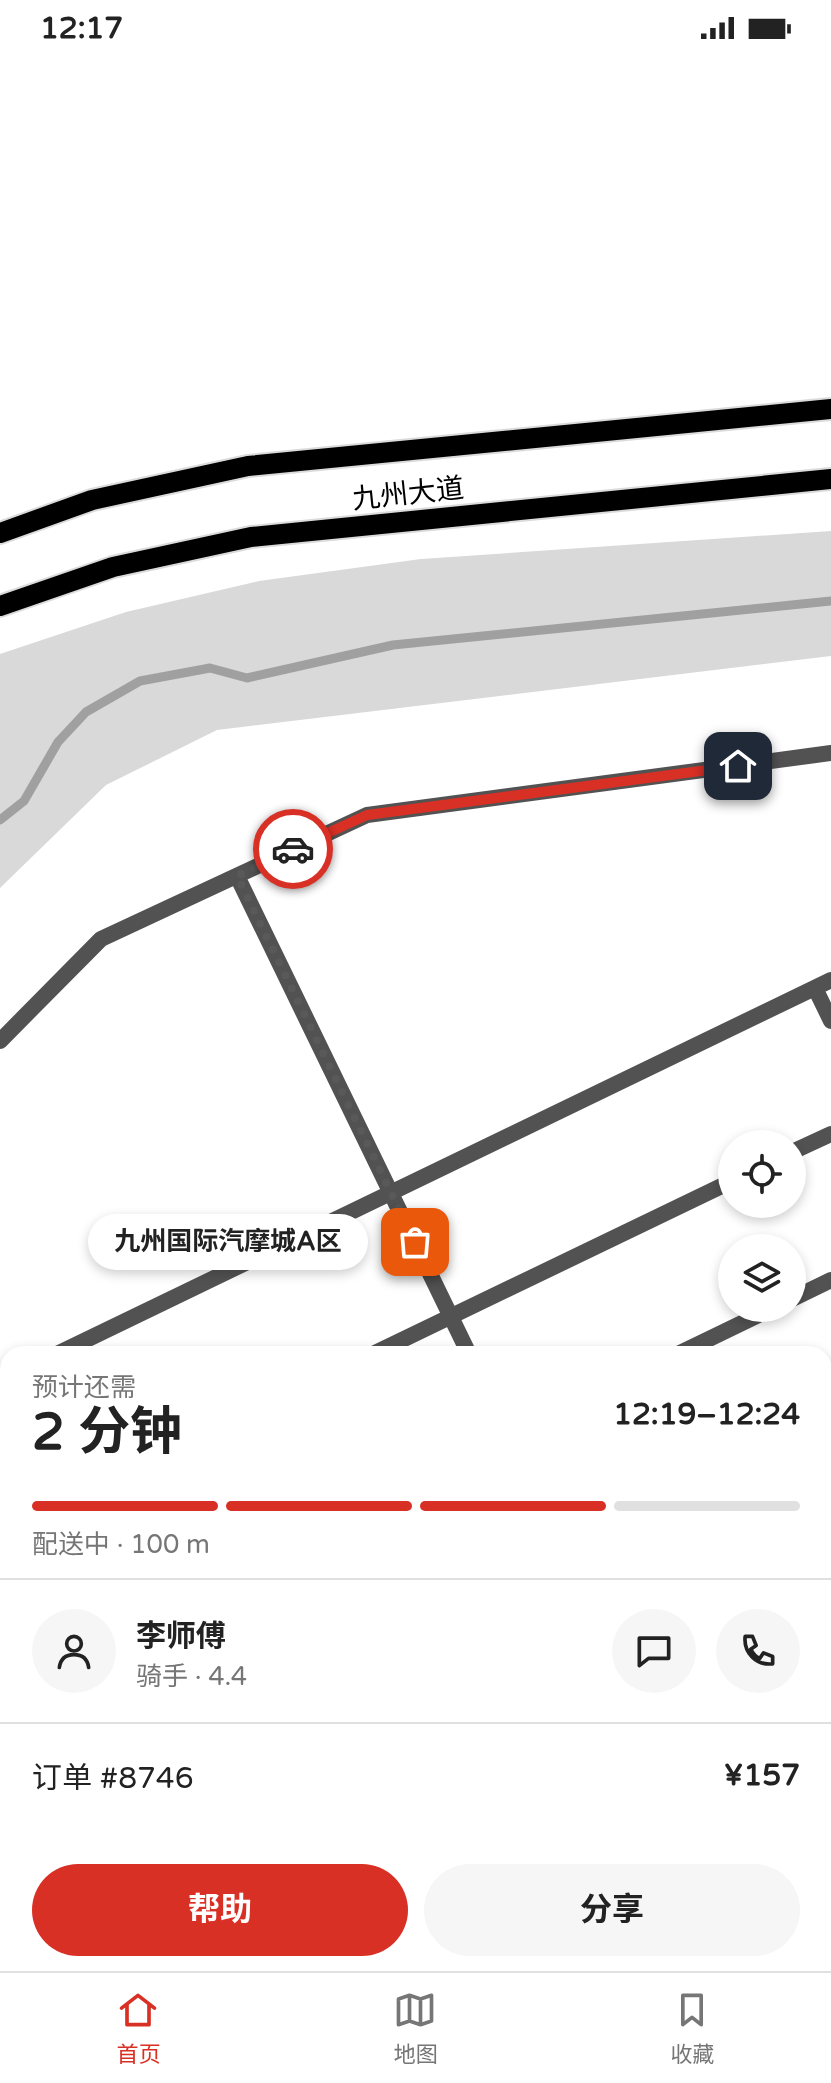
<!DOCTYPE html>
<html lang="zh">
<head>
<meta charset="utf-8">
<style>
  body { margin:0; font-family:"Varela Round","Noto Sans SC",sans-serif; background:#f6f6f6; color:#222; height:100vh; display:flex; flex-direction:column; font-size:30px; white-space:nowrap }
  * { box-sizing:border-box; margin:0 }
  p { font-size:26px; color:#767676 }
  .icon { flex:none; width:44px; height:44px; fill:none; stroke:currentColor; stroke-width:2; stroke-linecap:round; stroke-linejoin:round }
  .map { position:relative; flex:1; overflow:hidden }
  .drawer { position:absolute; left:0px; top:1290px; width:832px; height:626px; display:flex; flex-direction:column; background:#fff; border-radius:24px 24px 0 0; box-shadow:0 4px 12px #0003 }
  .drawer>* { flex:none }
  .tools { position:absolute; left:718px; top:1074px; display:grid; gap:16px }
  .tools a { display:grid; place-items:center; width:88px; height:88px; border-radius:50%; background:#fff; box-shadow:0 4px 12px #0003; font-size:40px }
  .pin { position:absolute; display:grid; place-items:center; width:68px; height:68px; color:#fff; margin:-34px; border-radius:16px; box-shadow:0 4px 12px #0006 }
  .courier { position:absolute; display:grid; place-items:center; width:80px; height:80px; margin:-40px; border:6px solid #d93025; border-radius:50%; background:#fff; color:#222; box-shadow:0 2px 10px #0007 }
  .bubble { position:absolute; height:56px; border-radius:28px; background:#fff; box-shadow:0 4px 12px #0003; font-size:26px; font-weight:700; line-height:56px; text-align:center }
  .summary em { font-style:normal; font-weight:700 }
  .summary div { display:flex; flex-direction:column-reverse }
  .summary { display:flex; align-items:center; justify-content:space-between; height:136px; padding:0 32px }
  h1 { font-size:52px; font-weight:700; line-height:60px }
  .bar { display:grid; grid-template-columns:repeat(4,1fr); gap:12px 8px; align-content:center; height:96px; padding:0 32px }
  .bar i { height:10px; border-radius:6px; background:#e0e0e0 }
  .bar .current { background:#d93025 }
  .bar p { grid-column:span 4 }
  .line { display:flex; align-items:center; gap:20px; padding:0 32px; border-top:2px solid #e0e0e0 }
  .line div { flex:1 }
  .round { display:grid; place-items:center; flex:none; width:84px; height:84px; border-radius:42px; background:#f6f6f6 }
  .action { display:flex; gap:16px; margin-top:auto; padding:16px 32px }
  .action a { flex:1; height:92px; border-radius:48px; background:#d93025; color:#fff; font-size:32px; font-weight:700; line-height:92px; text-align:center }
  .action a+a { background:#f6f6f6; color:#222 }
  .status { display:flex; justify-content:space-between; align-items:center; height:56px; padding:0 40px; background:#fff; direction:ltr }
  .status svg { height:22px; fill:currentColor }
  .tab-bar { display:flex; justify-content:space-around; align-items:center; height:112px; border-top:2px solid #e0e0e0; background:#fff; font-size:22px; color:#767676 }
  .tab-bar a { display:grid; justify-items:center; gap:4px }
  .tab-bar .current { color:#d93025 }
  .map>svg:first-child { display:block }
  .green { fill:#d9d9d9 }
  .lines { fill:none; stroke-linecap:round; stroke-linejoin:round }
  .stream { stroke:#a0a0a0; stroke-width:9 }
  .primary-casing { stroke:#dbdbdb; stroke-width:24 }
  .lane { stroke:#525252; stroke-width:16 }
  .primary { stroke:#000; stroke-width:20 }
  .done { stroke:#595959; stroke-width:8; stroke-dasharray:0 14.4 }
  .route { stroke:#d93025; stroke-width:10 }
  .labels { text-anchor:middle; stroke-width:7; stroke-linejoin:round; paint-order:stroke }
  .street-label { font-size:28px; fill:#000; stroke:#fff }
</style>
</head>
<body>
<div class="status"><b>12:17</b><svg viewBox="0 0 49 12"><path d="M0 12V9h3v3zM5 12V6h3v6zM10 12V3h3v9zM15 12V0h3v12zM26 1h20v11H26zM47 4h2v5h-2z"/></svg></div>
<div class="map">
<svg width="831" height="1915" viewBox="0 0 831 1915">
  <rect width="100%" height="100%" fill="#fff"/>
  <path class="green" d="M831,475V600L217,674L106,729L0,832V598L126,556L259,525L421,503Z"/>
  <g class="lines">
    <path class="stream" d="M0,764L24,745L58,686L86,656L140,625L210,612L247,622L393,589L831,545"/>
    <g class="primary-casing">
      <path id="primary" d="M0,477L92,444L248,410L831,353
        M0,550L113,511L251,481L831,423"/>
    </g>
    <path class="lane" d="M237,820L469,1298
      M815,932L831,965
      M0,985L101,883L367,759L831,697
      M792,1096L831,1078
      M792,1243L831,1224
      M57,1298L831,924
      M373,1298L732,1125
      M678,1298L773,1252
      M0,1326L8,1322
      M824,1385L831,1382
      M0,1478L8,1474
      M824,1544L831,1541
      M0,1624L8,1620
      M824,1693L831,1689
      M0,1784L8,1780
      M824,1855L831,1852
      M337,1908L340,1915
      M766,1908L769,1915
      M60,1915L74,1908
      M362,1915L376,1908
      M699,1915L714,1908"/>
    <use href="#primary" class="primary"/>
  </g>
  <g class="lines">
    <path class="done" d="M293,793L237,820L415,1186"/>
    <path class="route" d="M293,793L367,759L738,710"/>
  </g>
  <g class="labels">
    <g class="street-label">
      <text transform="translate(408 437) rotate(-6)" y="10">九州大道</text>
    </g>
  </g>
</svg>
<div class="tools">
<a><svg class="icon" aria-label="locate" viewBox="0 0 24 24"><circle cx="12" cy="12" r="6"/><path d="M12 2v4M12 18v4M2 12h4M18 12h4"/></svg></a>
<a><svg class="icon" aria-label="layers" viewBox="0 0 24 24"><path d="M12 4l9 5-9 5-9-5zM3 14l9 5 9-5"/></svg></a>
</div>
<div class="pin" style="left:415px;top:1186px;background:#ea580c"><svg class="icon" aria-label="bag" viewBox="0 0 24 24"><path d="M5 8h14l-1 12H6zM9 8a3 3 0 0 1 6 0"/></svg></div>
<div class="pin" style="left:738px;top:710px;background:#1f2937"><svg class="icon" aria-label="home" viewBox="0 0 24 24"><path d="M3 11l9-7 9 7M6 9v11h12V9"/></svg></div>
<div class="courier" style="left:293px;top:793px"><svg class="icon" aria-label="car" viewBox="0 0 24 24"><path d="M5 17H2v-5l4-1 3-4h7l3 4 3 1v5h-3M9 17h6M6 11h13"/><circle cx="7" cy="17" r="2"/><circle cx="17" cy="17" r="2"/></svg></div>
<div class="bubble" style="left:88px;top:1158px;width:280px">九州国际汽摩城A区</div>
<section class="drawer">
<div class="summary"><div><h1>2 分钟</h1><p>预计还需</p></div><em>12:19–12:24</em></div>
<div class="bar"><i class="current"></i><i class="current"></i><i class="current"></i><i></i><p>配送中 · 100 m</p></div>
<div class="line" style="height:144px"><a class="round"><svg class="icon" aria-label="person" viewBox="0 0 24 24"><circle cx="12" cy="8" r="4"/><path d="M4 21q1-7 8-7t8 7"/></svg></a><div><b>李师傅</b><p>骑手 · 4.4</p></div><a class="round"><svg class="icon" aria-label="chat" viewBox="0 0 24 24"><path d="M4 5h16v11H9l-5 4z"/></svg></a><a class="round"><svg class="icon" aria-label="phone" viewBox="0 0 24 24"><path d="M5 4h4l2 5-3 2q2 4 5 5l2-3 5 2v4C11 20 4 13 5 4z"/></svg></a></div>
<div class="line" style="height:104px"><div>订单 #8746</div><b>¥157</b></div>
<div class="action"><a>帮助</a><a>分享</a></div>
</section>
</div>
<nav class="tab-bar">
<a class="current"><svg class="icon" aria-label="home" viewBox="0 0 24 24"><path d="M3 11l9-7 9 7M6 9v11h12V9"/></svg>首页</a>
<a><svg class="icon" aria-label="map" viewBox="0 0 24 24"><path d="M3 6l6-2 6 2 6-2v14l-6 2-6-2-6 2zM9 4v14M15 6v14"/></svg>地图</a>
<a><svg class="icon" aria-label="saved" viewBox="0 0 24 24"><path d="M7 4h10v16l-5-4-5 4z"/></svg>收藏</a>
</nav>
</body>
</html>
